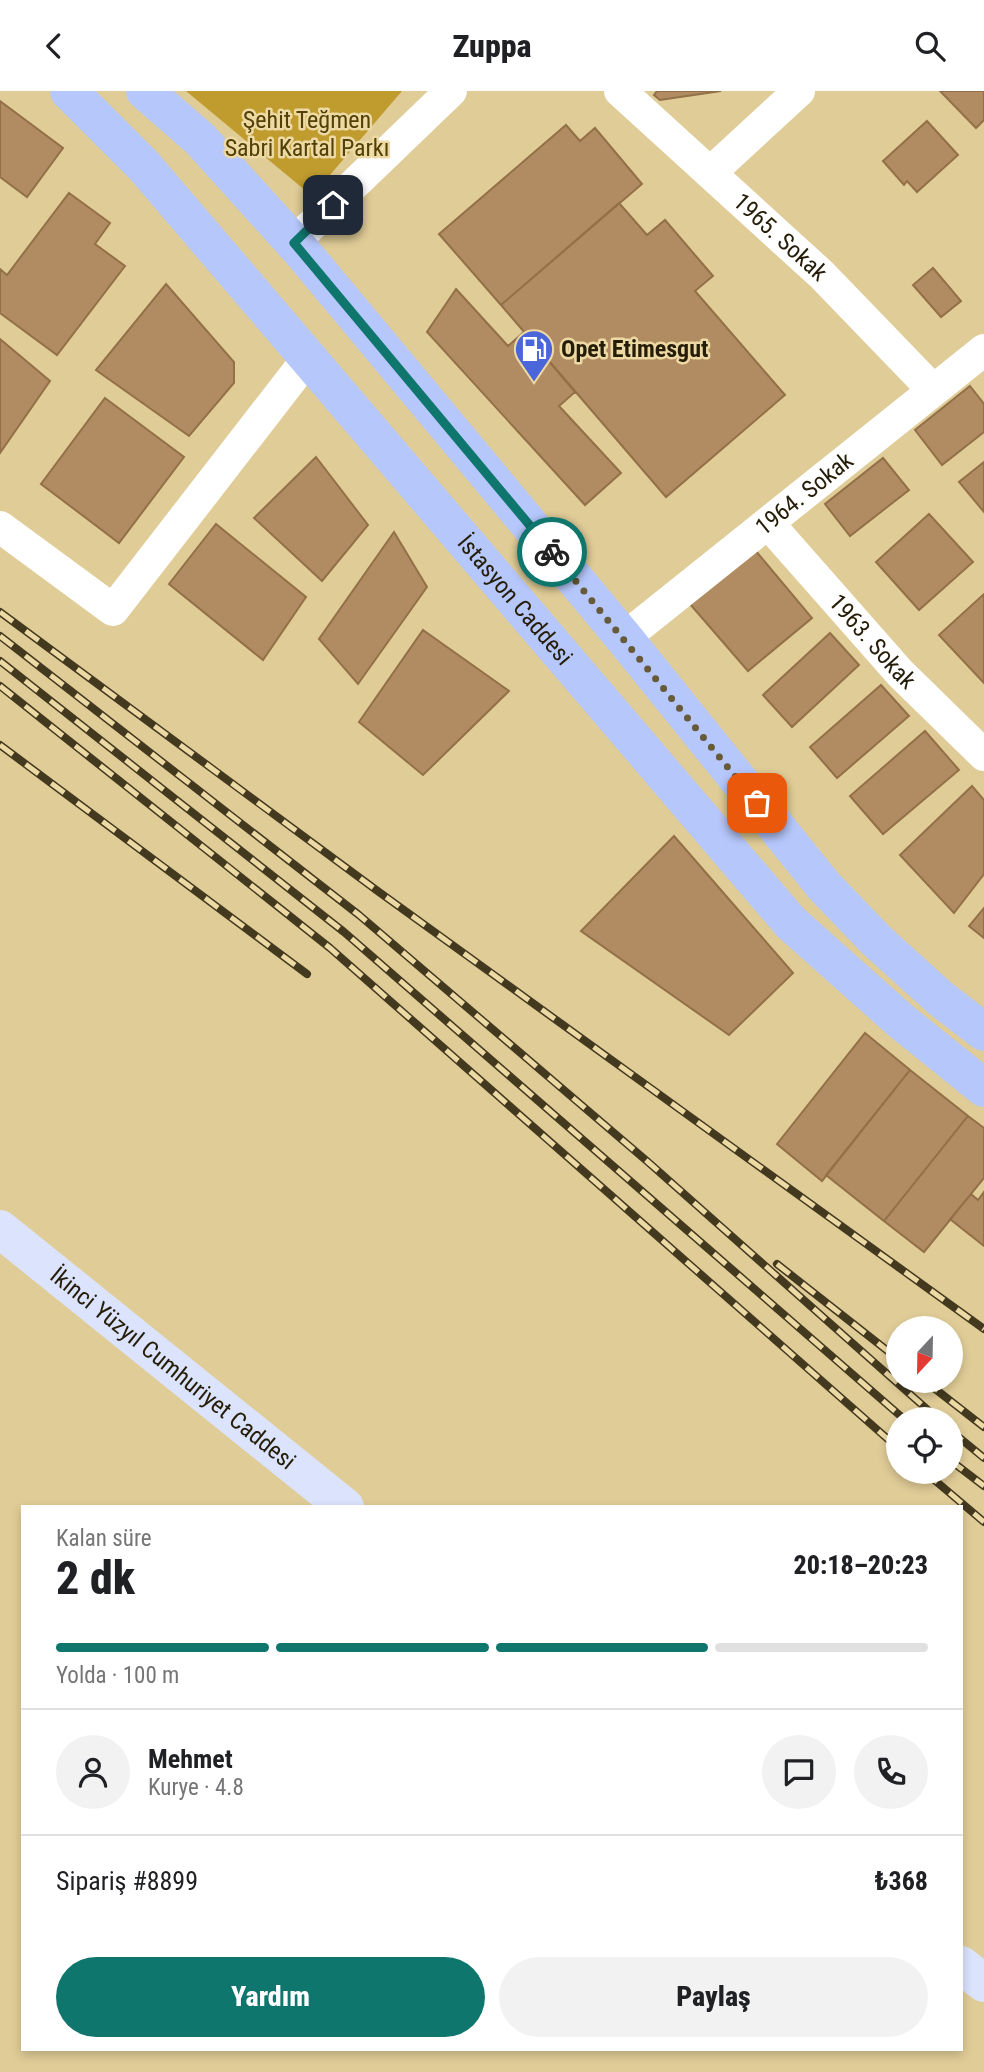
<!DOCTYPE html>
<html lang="tr">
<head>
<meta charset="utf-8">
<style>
  body { margin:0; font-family:"Roboto Condensed",sans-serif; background:#f2f2f2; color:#202124; height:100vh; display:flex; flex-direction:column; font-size:26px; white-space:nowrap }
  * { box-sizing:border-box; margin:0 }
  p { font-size:23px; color:#757577 }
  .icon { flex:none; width:38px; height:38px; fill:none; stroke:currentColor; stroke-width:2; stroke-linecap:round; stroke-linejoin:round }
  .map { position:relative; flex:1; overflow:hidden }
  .side { position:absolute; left:21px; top:1414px; width:942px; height:546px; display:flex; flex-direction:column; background:#fff; border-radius:0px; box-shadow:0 4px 10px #0003 }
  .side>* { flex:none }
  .needle { width:46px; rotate:202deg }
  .buttons { position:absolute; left:886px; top:1225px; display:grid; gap:14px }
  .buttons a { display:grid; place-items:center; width:77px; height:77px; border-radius:50%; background:#fff; box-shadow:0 4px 10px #0003; font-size:35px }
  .pin { position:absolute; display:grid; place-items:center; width:60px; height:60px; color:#fff; margin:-30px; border-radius:14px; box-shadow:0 4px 10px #0006 }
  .courier { position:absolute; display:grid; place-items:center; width:70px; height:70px; margin:-35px; border:5px solid #0f766e; border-radius:50%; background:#fff; color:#222; box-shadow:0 2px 9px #0007 }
  .summary em { font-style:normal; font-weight:800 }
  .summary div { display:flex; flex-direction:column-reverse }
  .summary { display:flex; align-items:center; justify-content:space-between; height:119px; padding:0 35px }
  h1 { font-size:46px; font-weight:800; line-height:52px }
  .bar { display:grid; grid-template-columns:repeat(4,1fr); gap:10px 7px; align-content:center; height:84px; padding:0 35px }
  .bar i { height:9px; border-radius:5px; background:#e0e0e0 }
  .bar .selected { background:#0f766e }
  .bar p { grid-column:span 4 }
  .line { display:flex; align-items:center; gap:18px; padding:0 35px; border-top:2px solid #e0e0e0 }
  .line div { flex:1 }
  .round { display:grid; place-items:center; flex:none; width:74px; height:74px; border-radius:37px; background:#f2f2f2 }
  .button { display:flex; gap:14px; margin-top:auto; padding:14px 35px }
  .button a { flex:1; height:80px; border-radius:42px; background:#0f766e; color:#fff; font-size:28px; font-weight:800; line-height:80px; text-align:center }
  .button a+a { background:#f2f2f2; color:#202124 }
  header { display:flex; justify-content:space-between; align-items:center; height:91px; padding:0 35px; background:#fff; font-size:32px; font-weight:800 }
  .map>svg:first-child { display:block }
  .green { fill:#c09c2e }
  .building { fill:#b18c62; stroke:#937047; stroke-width:2 }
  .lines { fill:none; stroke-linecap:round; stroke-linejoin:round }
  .street { stroke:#fff; stroke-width:32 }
  .secondary { stroke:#dbe3fd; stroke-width:38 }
  .primary { stroke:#b6c7fb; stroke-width:38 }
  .rail-casing { stroke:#43391f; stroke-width:8 }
  .rail { stroke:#edd9a4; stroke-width:5; stroke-dasharray:16; stroke-linecap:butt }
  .done { stroke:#665a3a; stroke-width:7; stroke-dasharray:0 12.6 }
  .route { stroke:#0f766e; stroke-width:9 }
  .labels { text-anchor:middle; stroke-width:5; stroke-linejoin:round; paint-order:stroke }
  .park-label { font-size:24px; fill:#524004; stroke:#edd9a4 }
  .street-label { font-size:24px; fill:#251d08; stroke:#edd9a4 }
  .poi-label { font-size:24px; font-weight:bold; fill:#251d08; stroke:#edd9a4; text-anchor:start }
</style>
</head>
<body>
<header><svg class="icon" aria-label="back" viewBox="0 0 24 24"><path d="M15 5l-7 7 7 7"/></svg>Zuppa<svg class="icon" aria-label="search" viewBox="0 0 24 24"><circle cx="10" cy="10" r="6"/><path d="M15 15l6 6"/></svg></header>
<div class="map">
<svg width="984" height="1981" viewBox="0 0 984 1981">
  <rect width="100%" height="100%" fill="#e0cc97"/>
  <path class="green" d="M186,0H402L312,105Z"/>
  <path class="building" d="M657,0H721L660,9L654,4Z
    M940,0H984V29L976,37Z
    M0,10L63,57L27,106L0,86Z
    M927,30L958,64L917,101L907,90L904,94L883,70Z
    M566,34L580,50L595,37L642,93L501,214L439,143Z
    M69,102L110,132L95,153L125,175L57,264L0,222V178L7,184Z
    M619,112L647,144L665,129L713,185L695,200L785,304L666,406L501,214Z
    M933,177L961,210L941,226L913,194Z
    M166,193L234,271V292L189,345L96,279Z
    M456,198L508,255L524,241L575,301L559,315L621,382L585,414L427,241Z
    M0,248L50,290L0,362Z
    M970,295L984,313V341L942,374L915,339Z
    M105,307L184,366L119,452L41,393Z
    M316,366L368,434L322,490L254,427Z
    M883,367L909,399L850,445L825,413Z
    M984,371V421L959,391Z
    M929,423L973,471L919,519L876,471Z
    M216,433L306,506L263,569L169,493Z
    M394,441L427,496L358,593L319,548Z
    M755,459L812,527L748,580L690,513Z
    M984,503V592L939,544Z
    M423,539L509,600L423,684L359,631Z
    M830,542L859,574L792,636L763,604Z
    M881,594L909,625L837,687L810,656Z
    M925,640L959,679L883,743L850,705Z
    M972,695L984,709V783L954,822L900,764Z
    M674,745L793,882L729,944L581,840Z
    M984,817V847L969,835Z
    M865,942L910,979L822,1090L777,1053Z
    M910,979L968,1025L884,1130L826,1084Z
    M968,1025L984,1037V1087L924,1161L884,1130Z
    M984,1101V1155L950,1128L971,1103L978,1109Z"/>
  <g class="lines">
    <g class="street">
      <path id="s1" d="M620,0L822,184L933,299"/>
      <path d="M710,82L799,0"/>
      <path d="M294,151L451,0"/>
      <path id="s2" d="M768,432L900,582L984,664"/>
      <path d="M0,436L113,519L308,267"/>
      <path id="s3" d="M624,547L984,259"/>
    </g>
    <g class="secondary">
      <path id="s4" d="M0,1138L345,1416"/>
      <path d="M961,1874L984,1892"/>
    </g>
    <g class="primary">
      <path id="s5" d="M69,0L144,75L791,832L901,930L984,997"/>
      <path d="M145,0L200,48L303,162L624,547L824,795L877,850L940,907L984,941"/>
    </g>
    <g class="rail-casing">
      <path id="rail" d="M0,521L379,801L984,1238
        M0,545L359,824L648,1071L938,1328
        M0,570L344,841L904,1328
        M0,595L330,857L898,1357
        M0,654L307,883
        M777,1173L898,1268
        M925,1290L984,1336
        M950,1339L984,1367
        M950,1369L984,1395
        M925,1381L984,1431"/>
    </g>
    <use href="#rail" class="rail"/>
  </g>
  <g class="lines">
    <path class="done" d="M552,461L757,712"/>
    <path class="route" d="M333,114L294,152L552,461"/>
  </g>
  <defs>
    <g id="fuel-pin" transform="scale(2.0125)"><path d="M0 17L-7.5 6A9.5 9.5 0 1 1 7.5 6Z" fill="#4b66da" stroke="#edd9a4"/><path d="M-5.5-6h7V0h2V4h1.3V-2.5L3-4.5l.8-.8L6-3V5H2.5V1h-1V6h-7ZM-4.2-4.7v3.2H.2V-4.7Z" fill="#fff"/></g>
  </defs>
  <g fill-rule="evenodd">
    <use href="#fuel-pin" x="534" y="258"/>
  </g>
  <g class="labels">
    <g class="park-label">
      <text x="307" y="37">Şehit Teğmen<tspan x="307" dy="28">Sabri Kartal Parkı</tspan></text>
    </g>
    <g class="street-label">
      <text dy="8" stroke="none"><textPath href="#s1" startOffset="217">1965. Sokak</textPath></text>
      <text dy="8" stroke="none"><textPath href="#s3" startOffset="231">1964. Sokak</textPath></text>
      <text dy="8" stroke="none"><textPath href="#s5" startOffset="677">İstasyon Caddesi</textPath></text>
      <text dy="8" stroke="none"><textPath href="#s2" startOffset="158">1963. Sokak</textPath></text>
      <text dy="8" stroke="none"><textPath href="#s4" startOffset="222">İkinci Yüzyıl Cumhuriyet Caddesi</textPath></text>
    </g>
    <g class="poi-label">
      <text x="561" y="266">Opet Etimesgut</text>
    </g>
  </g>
</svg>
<div class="buttons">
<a><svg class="needle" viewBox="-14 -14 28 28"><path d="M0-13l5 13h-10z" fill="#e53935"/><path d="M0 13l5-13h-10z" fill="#757577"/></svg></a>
<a><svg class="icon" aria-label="locate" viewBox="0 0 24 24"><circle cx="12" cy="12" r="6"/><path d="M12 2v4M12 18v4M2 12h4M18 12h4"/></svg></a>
</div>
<div class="pin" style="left:757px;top:712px;background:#ea580c"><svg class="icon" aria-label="bag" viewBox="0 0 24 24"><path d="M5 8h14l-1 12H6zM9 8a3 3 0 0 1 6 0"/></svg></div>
<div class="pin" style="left:333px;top:114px;background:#1f2937"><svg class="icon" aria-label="home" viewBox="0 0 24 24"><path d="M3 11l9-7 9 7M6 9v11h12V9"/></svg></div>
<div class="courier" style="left:552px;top:461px"><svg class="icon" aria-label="bike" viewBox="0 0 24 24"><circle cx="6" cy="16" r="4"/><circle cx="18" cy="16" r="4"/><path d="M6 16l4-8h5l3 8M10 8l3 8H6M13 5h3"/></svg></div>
<section class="side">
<div class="summary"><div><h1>2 dk</h1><p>Kalan süre</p></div><em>20:18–20:23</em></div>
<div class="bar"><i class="selected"></i><i class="selected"></i><i class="selected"></i><i></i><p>Yolda · 100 m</p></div>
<div class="line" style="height:126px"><a class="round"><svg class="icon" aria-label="person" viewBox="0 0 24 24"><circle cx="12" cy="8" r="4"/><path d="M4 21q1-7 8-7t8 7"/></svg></a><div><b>Mehmet</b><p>Kurye · 4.8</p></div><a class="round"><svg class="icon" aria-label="chat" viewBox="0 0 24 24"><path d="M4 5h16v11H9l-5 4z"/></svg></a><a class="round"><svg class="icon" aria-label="phone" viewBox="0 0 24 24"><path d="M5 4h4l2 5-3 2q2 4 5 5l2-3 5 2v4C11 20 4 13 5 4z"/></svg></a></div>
<div class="line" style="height:91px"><div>Sipariş #8899</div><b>₺368</b></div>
<div class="button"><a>Yardım</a><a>Paylaş</a></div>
</section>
</div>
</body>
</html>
